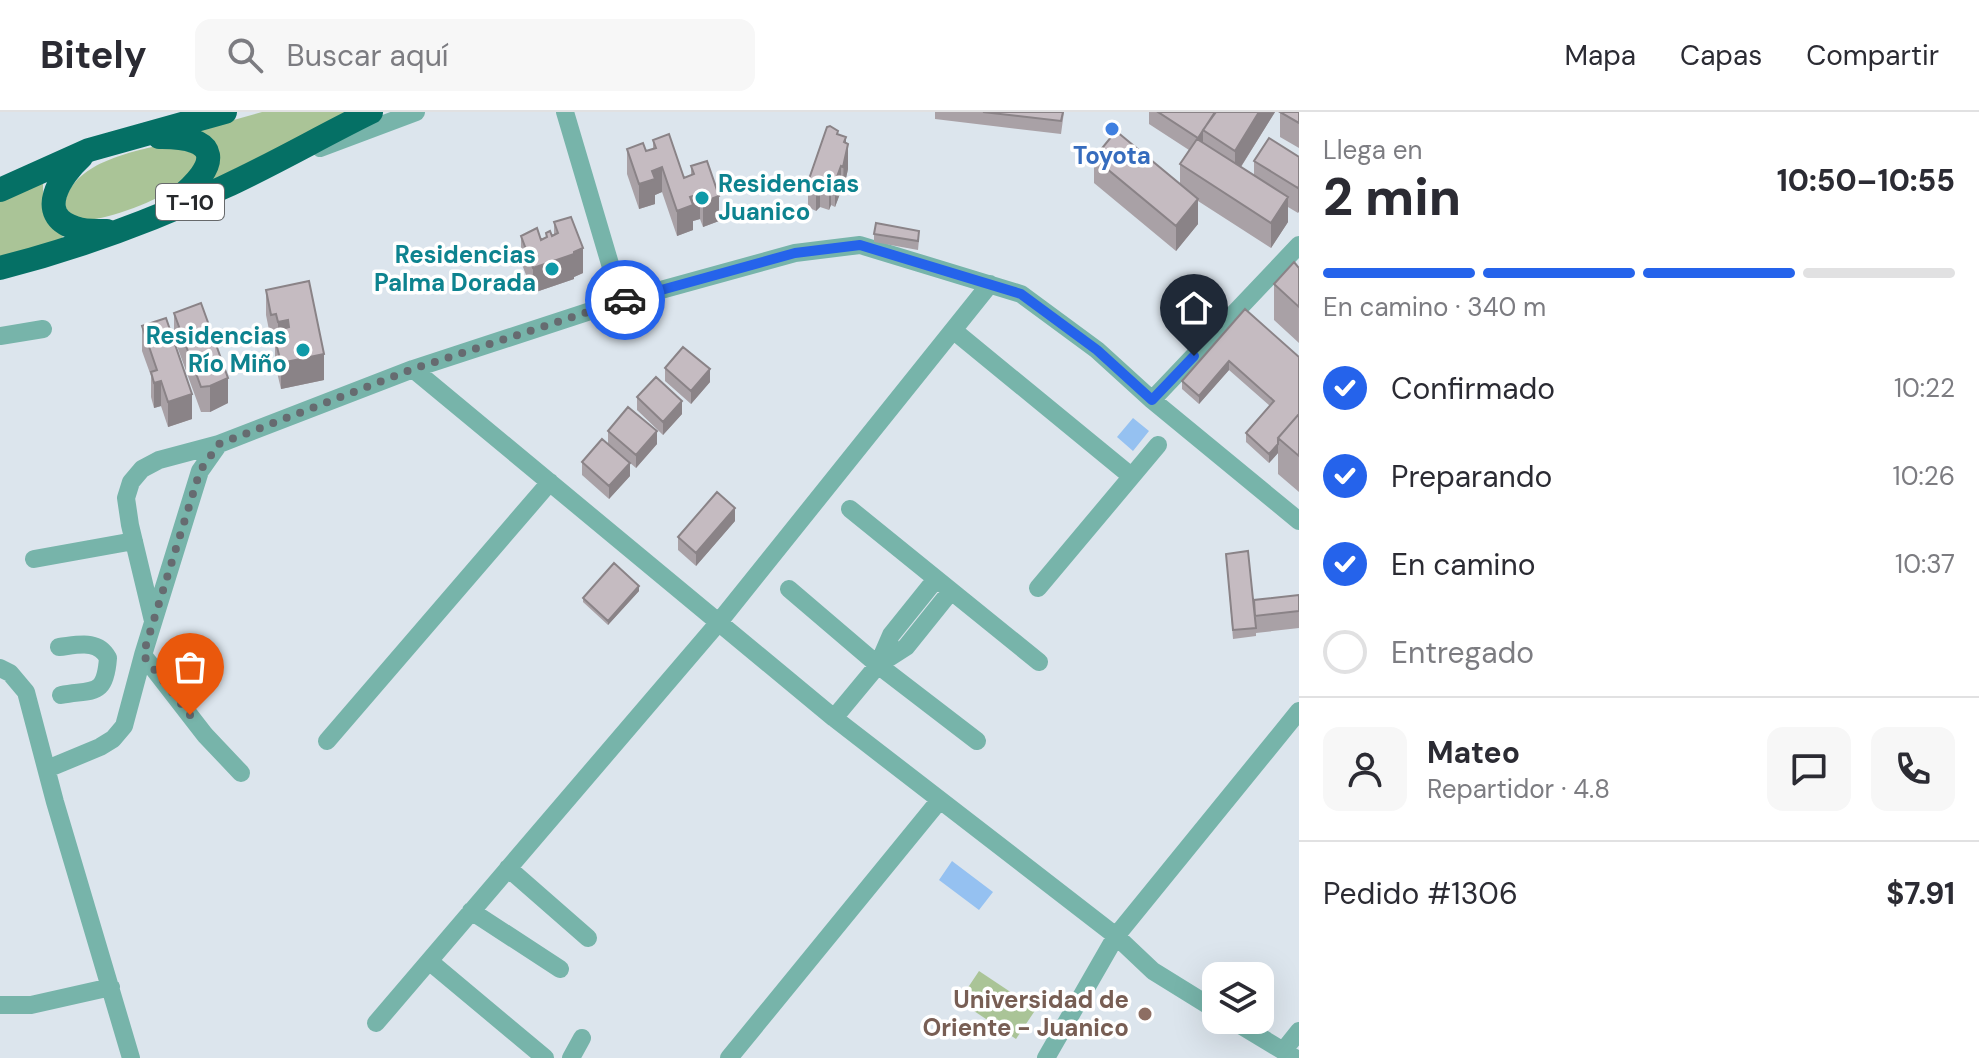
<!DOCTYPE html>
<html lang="es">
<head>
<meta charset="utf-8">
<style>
  body { margin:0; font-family:"DM Sans",sans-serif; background:#f7f7f7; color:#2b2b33; height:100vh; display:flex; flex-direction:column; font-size:30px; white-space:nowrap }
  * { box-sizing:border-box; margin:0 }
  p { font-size:26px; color:#7c7c81 }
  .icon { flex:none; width:44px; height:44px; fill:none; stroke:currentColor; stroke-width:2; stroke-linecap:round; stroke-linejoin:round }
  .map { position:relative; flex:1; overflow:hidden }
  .drawer { display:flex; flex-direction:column; background:#fff; width:680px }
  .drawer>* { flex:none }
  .tools { position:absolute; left:1202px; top:850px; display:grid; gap:16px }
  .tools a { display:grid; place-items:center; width:72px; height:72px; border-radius:16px; background:#fff; box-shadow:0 8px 32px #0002; font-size:40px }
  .pin { position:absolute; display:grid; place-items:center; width:68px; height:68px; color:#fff; margin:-82px -34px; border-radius:50% 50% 50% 0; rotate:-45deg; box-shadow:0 0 8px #0007 }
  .pin .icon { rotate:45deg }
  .courier { position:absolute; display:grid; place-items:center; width:80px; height:80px; margin:-40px; border:6px solid #2563eb; border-radius:50%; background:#fff; color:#222; box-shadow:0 2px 10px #0007 }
  .overview em { font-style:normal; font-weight:800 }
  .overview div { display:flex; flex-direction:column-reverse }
  .overview { display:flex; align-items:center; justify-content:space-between; height:136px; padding:0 24px }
  h1 { font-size:52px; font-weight:800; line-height:60px }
  .bar { display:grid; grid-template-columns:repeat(4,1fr); gap:12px 8px; align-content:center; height:96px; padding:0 24px }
  .bar i { height:10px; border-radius:6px; background:#e1e1e2 }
  .bar .current { background:#2563eb }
  .bar p { grid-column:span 4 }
  .line { display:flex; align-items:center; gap:20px; padding:0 24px; border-top:2px solid #e1e1e2 }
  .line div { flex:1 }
  .round { display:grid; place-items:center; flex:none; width:84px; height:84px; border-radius:16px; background:#f7f7f7 }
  ol { padding:0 24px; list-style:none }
  li { display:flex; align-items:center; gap:24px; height:88px }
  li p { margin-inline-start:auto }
  li .icon { padding:8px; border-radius:50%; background:#2563eb; color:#fff; stroke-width:4 }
  li:last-child { color:#7c7c81 }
  li i { width:44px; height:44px; border:4px solid #e1e1e2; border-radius:50% }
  header { display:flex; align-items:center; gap:48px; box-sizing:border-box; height:112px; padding:0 40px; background:#fff; border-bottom:2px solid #e1e1e2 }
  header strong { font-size:38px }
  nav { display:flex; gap:44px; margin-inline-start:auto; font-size:28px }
  .search { width:560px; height:72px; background:#f7f7f7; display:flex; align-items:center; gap:20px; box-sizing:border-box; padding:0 28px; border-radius:16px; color:#7c7c81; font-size:30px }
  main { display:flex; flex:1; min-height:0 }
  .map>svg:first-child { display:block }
  .green { fill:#aac497 }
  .water { fill:#95c1f1 }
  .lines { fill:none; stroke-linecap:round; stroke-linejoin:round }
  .minor { stroke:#77b4aa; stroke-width:18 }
  .highway { stroke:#057065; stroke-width:24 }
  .wall { fill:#a9a1a6 }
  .shaded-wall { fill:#8a8387 }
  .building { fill:#c5bbc1; stroke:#8a8387; stroke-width:2 }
  .done { stroke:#666b70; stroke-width:8; stroke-dasharray:0 14.4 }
  .route { stroke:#2563eb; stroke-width:10 }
  .shop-dot { fill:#3f7fe0; stroke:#fff; stroke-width:3 }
  .culture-dot { fill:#0f9aa8; stroke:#fff; stroke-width:3 }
  .education-dot { fill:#8d6e63; stroke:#fff; stroke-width:3 }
  .labels { text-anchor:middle; stroke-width:7; stroke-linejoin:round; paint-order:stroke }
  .shield { fill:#fff; stroke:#67696b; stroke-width:2 }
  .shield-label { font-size:22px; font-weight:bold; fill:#26292c }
  .shop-label { font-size:24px; font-weight:bold; fill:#366cbe; stroke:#fff }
  .culture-label { font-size:24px; font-weight:bold; fill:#0d838f; stroke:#fff; text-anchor:end }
  .education-label { font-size:24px; font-weight:bold; fill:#785e54; stroke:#fff; text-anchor:end }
</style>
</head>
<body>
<header>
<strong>Bitely</strong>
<div class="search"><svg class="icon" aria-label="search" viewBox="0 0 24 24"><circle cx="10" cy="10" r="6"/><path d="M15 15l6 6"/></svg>Buscar aquí</div>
<nav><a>Mapa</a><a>Capas</a><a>Compartir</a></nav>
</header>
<main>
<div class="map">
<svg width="1299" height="946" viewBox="0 0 1299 946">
  <rect width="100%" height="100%" fill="#dce5ed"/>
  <path class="green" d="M262,0H350L211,69L198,18Z
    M164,32L202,44C194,54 184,69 174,77C157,88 94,115 76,106C68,101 63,95 66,87C77,50 132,40 164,32Z
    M43,71V92L63,123L62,128L0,146V89Z
    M979,859L1036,897L1016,927L959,889Z"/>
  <path class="water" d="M1133,306L1149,319L1133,339L1117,325Z
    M952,749L993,780L979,798L939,768Z"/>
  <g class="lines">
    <path class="minor" d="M565,0L621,189
      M320,36L416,0
      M953,218L1131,364
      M0,224L43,217
      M413,257L834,606L1116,824L1153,859L1216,898
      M1152,288L1299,133
      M850,397L1039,550
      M34,447L134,429
      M1038,476L1158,333
      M789,477L878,553L977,629
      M153,509L130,413L126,386L131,370L142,357L159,348L219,332L413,257L621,189L795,141L860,133L1021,182L1097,238L1152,288L1299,409
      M59,535C78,533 98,527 108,546C105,585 94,577 61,583
      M143,543L205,623L241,661
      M878,553L906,535L951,479
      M0,556L10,561L26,580L55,690L131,946
      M834,606L878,553L891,523L936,467
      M327,629L550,370
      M47,657L100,635L113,627L124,614L143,543L200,359L219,332
      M508,756L588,826
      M471,799L560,857
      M429,849L545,946
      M0,893H31L111,875
      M1232,908L1295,946
      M376,911L719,510L990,172
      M1283,939L1299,919
      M571,946L582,926
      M729,946L939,689
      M1046,946L1116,824L1299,599"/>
    <path class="highway" d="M159,25C222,24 221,53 176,88
      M81,45C61,63 34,103 75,116C85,120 97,119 107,119
      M0,78L89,38L225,0
      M0,156C77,136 152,109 224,75C274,52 322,24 371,0"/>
  </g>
  <path class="wall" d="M935,0H1064L1061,22L935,7Z
    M1149,0H1275L1241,55L1254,63V49L1299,45V99L1298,101L1288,95V110L1271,136L1198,89V112L1176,139L1094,71V46L1180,72V52L1189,38L1149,12Z
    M1280,0H1299V36L1280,25Z
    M838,23L846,31L848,57L843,80L841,79L835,95L831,93L829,98L820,95L816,99L808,95V70Z
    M653,28L684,66L691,63V54L719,109L703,115L700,107L693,109V118L677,124L662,80L655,83V92L639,97L627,62V37L646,39L653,37Z
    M554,110L583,161L574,165V167L533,181L521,150V124L541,128L546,126V121L552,124L554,123Z
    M874,122L919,127L918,138L874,130Z
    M1299,156V231L1274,208V172Z
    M309,169L324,268L281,277L275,252V227L271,228L266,203V178Z
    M1245,197L1299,245V380L1278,362V341L1269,351L1246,330V321L1270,294L1229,258L1199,292L1182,277V269Z
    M174,201L228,291L210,300H201L174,226Z
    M142,214L192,307L168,315L161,294L154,296L151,285V264L142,239Z
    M665,256L710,270L691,292L665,269Z
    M637,285L682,302L663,323L637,298Z
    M608,319L657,332L636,356L608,332Z
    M582,350L630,364L609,387L582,363Z
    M735,409L696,454L678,438V425Z
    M1226,442L1254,495L1299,483V516L1256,521V524L1233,527Z
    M639,479L608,513L583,490V486Z"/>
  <path class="shaded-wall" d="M1259,0H1275L1235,64V39Z
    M1203,18V35L1198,43V26Z
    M846,25V43L848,32V57L843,80L844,30Z
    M841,54V79L835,95V70Z
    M662,55V80L655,83V92L639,97V72L652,59Z
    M831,68V93L829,98V73Z
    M820,70V95L816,99V74Z
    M1299,74V99L1298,101V76Z
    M700,82V107L693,109V118L677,124V99L690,85Z
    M719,84V109L703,115V90Z
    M1288,85V110L1271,136V111Z
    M1198,87V112L1176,139V114Z
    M583,136V161L574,165V167L533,181V156Z
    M288,208V233L279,218V235H278V210Z
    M324,242V268L281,277V251Z
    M1229,249V258L1199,292V284Z
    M710,257V270L691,292V279Z
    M228,266V291L210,300V274Z
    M161,269V294L154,296V271Z
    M192,282V307L168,315V290Z
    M682,289V302L663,323V310Z
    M657,319V332L636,356V343Z
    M1278,332V341L1269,351V342Z
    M630,351V364L609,387V374Z
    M735,396V409L696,454V441Z
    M639,474V479L608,513V509Z"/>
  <path class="building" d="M983,0H1063L1061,9Z
    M1158,0H1215L1198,26Z
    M1216,0H1259L1235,39L1203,18Z
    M1280,0H1299V11Z
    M830,14L838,19L837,22L846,25L844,30L848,32L843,55L841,54L835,70L831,68L829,73L820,70L816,74L808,70L827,15Z
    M1116,19L1198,87L1176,114L1094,46Z
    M669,22L684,66L694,62L691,54L707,49L719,84L703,90L700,82L690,85L693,93L677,99L662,55L652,59L655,67L639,72L627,37L643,31L646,39L656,36L653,28Z
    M1269,26L1299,45V74L1298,76L1254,49Z
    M1197,27L1288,85L1271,111L1180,52Z
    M571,105L583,136L574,140V142L533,156L521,124L537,116L541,128L547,125L546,121L550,119L552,124L558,121L554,110Z
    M876,111L919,119L918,129L874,122Z
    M1294,150L1299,156V195L1274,172Z
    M309,169L324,242L281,251L275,227L281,226L279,218L289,215L288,208L278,210L276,202L271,203L266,178Z
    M201,191L228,266L210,274L201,275L174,201Z
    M1245,197L1299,245V302L1278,326V332L1269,342L1246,321L1274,289L1229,249L1199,284L1182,269Z
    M166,206L192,282L168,290L161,269L154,271L151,260L157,258L142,214Z
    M683,235L710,257L691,279L665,256Z
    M656,265L682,289L663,310L637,285Z
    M628,295L657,319L636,343L608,319Z
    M1299,302V344L1278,326Z
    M602,327L630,351L609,374L582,350Z
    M717,380L735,396L696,441L678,425Z
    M1248,439L1256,516L1233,518L1226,442Z
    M614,451L639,474L608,509L583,486Z
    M1299,483V499L1255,504L1254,488Z"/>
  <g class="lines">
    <path class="done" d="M190,603L143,543L200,359L219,332L413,257L625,188"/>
    <path class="route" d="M625,188L795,141L860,133L1021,182L1097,238L1152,288L1194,244"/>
  </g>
  <circle class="shop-dot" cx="1112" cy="17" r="8"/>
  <g class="culture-dot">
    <circle cx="702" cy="86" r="8"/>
    <circle cx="552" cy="157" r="8"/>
    <circle cx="303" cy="238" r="8"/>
  </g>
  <circle class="education-dot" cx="1145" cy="902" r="8"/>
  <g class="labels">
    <rect class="shield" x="156" y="72" width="68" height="36" rx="6"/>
    <g class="shield-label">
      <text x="190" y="98">T-10</text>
    </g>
    <g class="shop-label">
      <text x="1112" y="52">Toyota</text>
    </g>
    <g class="culture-label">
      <text x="718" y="80" text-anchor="start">Residencias<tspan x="718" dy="28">Juanico</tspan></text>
      <text x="536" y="151">Residencias<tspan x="536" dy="28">Palma Dorada</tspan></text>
      <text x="287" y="232">Residencias<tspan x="287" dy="28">Río Miño</tspan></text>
    </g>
    <g class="education-label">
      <text x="1129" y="896">Universidad de<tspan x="1129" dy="28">Oriente - Juanico</tspan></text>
    </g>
  </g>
</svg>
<div class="tools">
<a><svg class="icon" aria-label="layers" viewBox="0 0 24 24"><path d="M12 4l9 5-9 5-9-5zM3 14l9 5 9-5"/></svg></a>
</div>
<div class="pin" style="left:190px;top:603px;background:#ea580c"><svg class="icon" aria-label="bag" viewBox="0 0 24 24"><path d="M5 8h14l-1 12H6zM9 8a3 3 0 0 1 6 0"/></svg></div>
<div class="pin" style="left:1194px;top:244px;background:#1f2937"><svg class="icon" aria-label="home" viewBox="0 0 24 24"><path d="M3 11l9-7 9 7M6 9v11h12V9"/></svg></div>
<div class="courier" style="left:625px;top:188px"><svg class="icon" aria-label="car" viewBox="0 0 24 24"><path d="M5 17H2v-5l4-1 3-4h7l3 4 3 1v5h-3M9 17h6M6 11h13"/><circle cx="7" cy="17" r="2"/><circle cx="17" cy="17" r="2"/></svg></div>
</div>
<section class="drawer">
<div class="overview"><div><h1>2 min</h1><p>Llega en</p></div><em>10:50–10:55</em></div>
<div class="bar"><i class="current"></i><i class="current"></i><i class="current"></i><i></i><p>En camino · 340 m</p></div>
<ol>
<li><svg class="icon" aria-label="check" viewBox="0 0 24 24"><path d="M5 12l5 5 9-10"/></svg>Confirmado<p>10:22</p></li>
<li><svg class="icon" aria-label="check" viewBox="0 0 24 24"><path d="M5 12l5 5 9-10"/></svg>Preparando<p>10:26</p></li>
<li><svg class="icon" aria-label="check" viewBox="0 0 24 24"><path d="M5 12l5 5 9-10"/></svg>En camino<p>10:37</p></li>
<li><i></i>Entregado</li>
</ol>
<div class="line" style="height:144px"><a class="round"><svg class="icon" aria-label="person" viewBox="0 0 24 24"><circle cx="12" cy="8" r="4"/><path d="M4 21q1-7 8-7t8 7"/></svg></a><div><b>Mateo</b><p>Repartidor · 4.8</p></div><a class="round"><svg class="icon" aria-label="chat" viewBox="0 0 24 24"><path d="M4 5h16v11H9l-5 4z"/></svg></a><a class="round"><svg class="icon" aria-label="phone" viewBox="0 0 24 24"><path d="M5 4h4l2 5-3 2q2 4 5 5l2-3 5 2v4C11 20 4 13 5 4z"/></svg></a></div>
<div class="line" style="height:104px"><div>Pedido #1306</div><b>$7.91</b></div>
</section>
</main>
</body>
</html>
